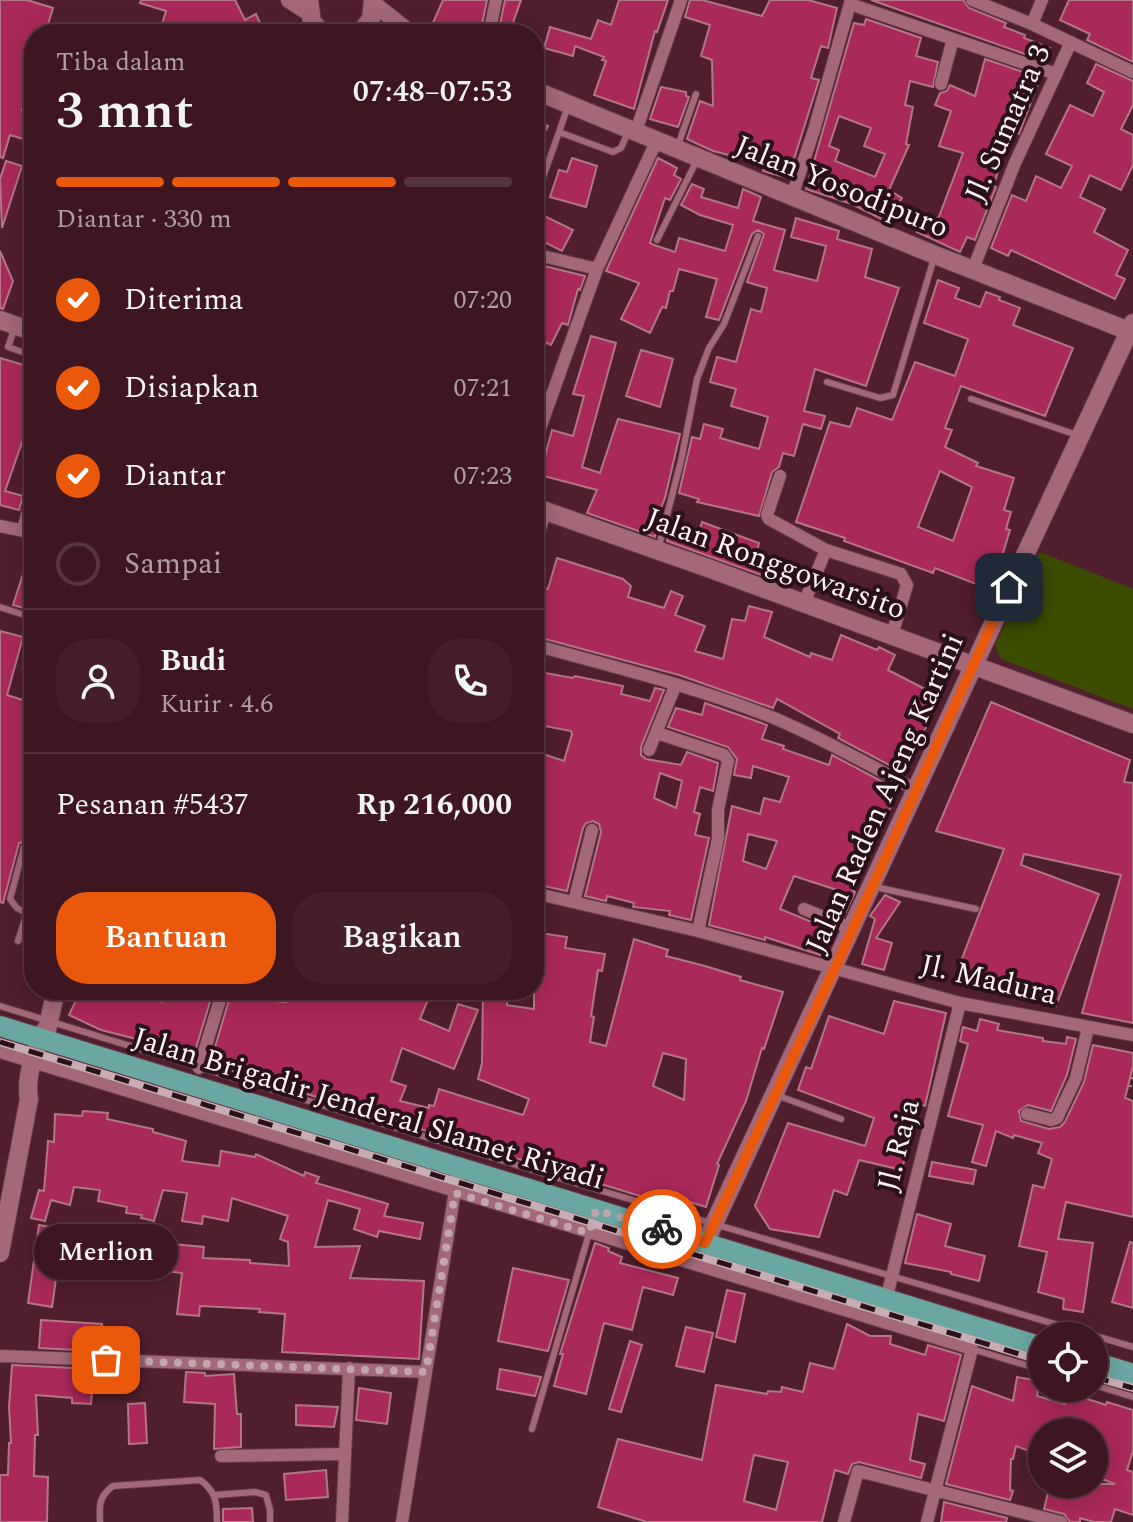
<!DOCTYPE html>
<html lang="id">
<head>
<meta charset="utf-8">
<style>
  body { margin:0; font-family:Spectral,serif; background:#441f2a; color:#f1f3f6; height:100vh; display:flex; flex-direction:column; font-size:30px; white-space:nowrap }
  * { box-sizing:border-box; margin:0 }
  p { font-size:26px; color:#ad9fa5 }
  .icon { flex:none; width:44px; height:44px; fill:none; stroke:currentColor; stroke-width:2; stroke-linecap:round; stroke-linejoin:round }
  .map { position:relative; flex:1; overflow:hidden }
  .side { position:absolute; left:24px; top:24px; width:520px; height:976px; display:flex; flex-direction:column; background:#3d1622; border-radius:32px; box-shadow:0 4px 20px #0003,0 0 0 2px #563540 }
  .side>* { flex:none }
  .controls { position:absolute; left:1028px; top:1322px; display:grid; gap:16px }
  .controls a { display:grid; place-items:center; width:80px; height:80px; border-radius:50%; background:#3d1622; box-shadow:0 4px 20px #0003,0 0 0 2px #563540; font-size:40px }
  .pin { position:absolute; display:grid; place-items:center; width:68px; height:68px; color:#fff; margin:-34px; border-radius:16px; box-shadow:0 4px 12px #0006 }
  .courier { position:absolute; display:grid; place-items:center; width:80px; height:80px; margin:-40px; border:6px solid #ea580c; border-radius:50%; background:#fff; color:#222; box-shadow:0 2px 10px #0007 }
  .bubble { position:absolute; height:56px; border-radius:28px; background:#3d1622; box-shadow:0 4px 20px #0003,0 0 0 2px #563540; font-size:26px; font-weight:600; line-height:56px; text-align:center }
  .overview em { font-style:normal; font-weight:600 }
  .overview div { display:flex; flex-direction:column-reverse }
  .overview { display:flex; align-items:center; justify-content:space-between; height:136px; padding:0 32px }
  h1 { font-size:52px; font-weight:600; line-height:60px }
  .bar { display:grid; grid-template-columns:repeat(4,1fr); gap:12px 8px; align-content:center; height:96px; padding:0 32px }
  .bar i { height:10px; border-radius:6px; background:#563540 }
  .bar .active { background:#ea580c }
  .bar p { grid-column:span 4 }
  .line { display:flex; align-items:center; gap:20px; padding:0 32px; border-top:2px solid #563540 }
  .line div { flex:1 }
  .round { display:grid; place-items:center; flex:none; width:84px; height:84px; border-radius:32px; background:#441f2a }
  ol { padding:0 32px; list-style:none }
  li { display:flex; align-items:center; gap:24px; height:88px }
  li p { margin-inline-start:auto }
  li .icon { padding:8px; border-radius:50%; background:#ea580c; color:#fff; stroke-width:4 }
  li:last-child { color:#ad9fa5 }
  li i { width:44px; height:44px; border:4px solid #563540; border-radius:50% }
  .action { display:flex; gap:16px; margin-top:auto; padding:16px 32px }
  .action a { flex:1; height:92px; border-radius:32px; background:#ea580c; color:#fff; font-size:32px; font-weight:600; line-height:92px; text-align:center }
  .action a+a { background:#441f2a; color:#f1f3f6 }
  .map>svg:first-child { display:block }
  .green { fill:#3c4c00 }
  .building { fill:#a9295a; stroke:#b37687; stroke-width:2; fill-rule:evenodd }
  .lines { fill:none; stroke-linecap:round; stroke-linejoin:round }
  .service-casing { stroke:#643c4b; stroke-width:8 }
  .minor-casing { stroke:#643c4b; stroke-width:14 }
  .tertiary-casing { stroke:#643c4b; stroke-width:18 }
  .secondary-casing { stroke:#643c4b; stroke-width:20 }
  .primary-casing { stroke:#643c4b; stroke-width:22 }
  .path { stroke:#ab8b94; stroke-width:3; stroke-dasharray:2 6; stroke-linecap:butt }
  .service { stroke:#a46878; stroke-width:6 }
  .minor { stroke:#a46878; stroke-width:12 }
  .tertiary { stroke:#a46878; stroke-width:16 }
  .secondary { stroke:#a46878; stroke-width:18 }
  .primary { stroke:#6aa6a2; stroke-width:20 }
  .rail-casing { stroke:#c7adb4; stroke-width:8 }
  .rail { stroke:#281118; stroke-width:5; stroke-dasharray:15; stroke-linecap:butt }
  .done { stroke:#c1a6ae; stroke-width:8; stroke-dasharray:0 14.4 }
  .route { stroke:#ea580c; stroke-width:10 }
  .labels { text-anchor:middle; stroke-width:8; stroke-linejoin:round; paint-order:stroke }
  .street-label { font-size:30px; fill:#fef0f3; stroke:#281118 }
</style>
</head>
<body>
<div class="map">
<svg width="1133" height="1522" viewBox="0 0 1133 1522">
  <rect width="100%" height="100%" fill="#511e2e"/>
  <path class="green" d="M1040,552L1133,589V709L1001,659L995,645Z"/>
  <path class="building" d="M0,0H27L53,8L45,34H34V70L22,110L34,114V129L30,141L10,135L3,158L0,157Z
    M141,0H235L245,20L256,14L265,34H159L166,11L140,3Z
    M443,0H487L480,34H428Z
    M505,0H521L509,34H498Z
    M619,0H668L657,32L655,31L634,109L594,95L606,61L602,60L604,57L575,46L573,56L544,48L550,27L591,39L598,20L611,25Z
    M690,0H702L762,16L770,0H808L837,8L828,48L821,46L811,78L819,80L788,178L763,171L765,164L713,151L687,139L700,101L713,106L712,60L701,56L710,25L685,17Z
    M871,0H963L969,8L1006,23L1004,27L1025,35L1024,38L1050,48L1045,61Z
    M1069,0H1133V62L1087,40L1090,34L1060,20Z
    M866,19L921,38L916,56L938,62L933,87L910,81L905,105L913,107L906,144L909,145L889,190L902,198L887,222L852,204L806,189L854,23L864,25ZM839,116L871,128L864,146L885,154L875,177L835,161L839,150L829,146Z
    M985,59L1038,77L1037,80L1039,81L1019,134L1012,131L995,171L998,172L993,186L996,187L975,240L967,237L960,252L917,232L925,214L938,219L963,153L939,146L951,111L935,105L940,93L947,91L950,85L975,96Z
    M1096,64L1133,81V105L1121,129L1133,135V165L1121,190L1090,175L1080,197L1105,209L1094,232L1128,250L1116,275L1125,279L1115,299L1011,250L1008,256L991,248L1012,195L1026,201L1036,176L1061,188L1072,166L1046,154L1070,105L1093,116L1104,92L1087,83Z
    M661,87L686,92V96L689,97L678,127L650,119Z
    M534,119L548,126L534,155Z
    M572,158L597,166L586,207L550,197L559,170L567,172Z
    M658,158L677,168L674,175L681,179L670,200L665,198L650,243L654,245L675,252L679,238L725,251L733,225L700,215L681,205L692,184L704,189L701,197L738,208L743,189L761,197L753,221L785,230L774,270L817,281L826,246L791,237L796,218L839,231L837,239L872,249L865,277L899,288L866,386L815,369L804,411L825,416L821,429L803,424L794,456L783,453L779,467L772,472L759,516L697,502L699,499L679,493L692,437L700,439L704,424L723,429L720,438L759,449L768,417L731,406L736,389L710,382L717,357L736,362L751,309L761,312L767,288L747,282L764,234L758,230L752,234L719,320L706,317L717,279L679,269L673,291H670L666,308L662,307L650,333L621,319L639,283L606,271Z
    M6,161L22,166L2,228L0,179Z
    M534,211L573,230L562,251L534,237Z
    M0,251L13,281L3,309L0,308Z
    M536,264L585,276L580,290L578,289L568,325L562,323L551,345L534,337Z
    M938,280L959,288L955,298L980,307L986,292L1000,297L999,300L1020,308L1013,325L1073,348L1045,416L961,386L945,428L952,430L945,447L978,463L976,466L1014,478L1004,510L1011,512L1006,529L1010,530L1000,563L984,558L976,584L935,568L933,573L844,541L845,538L796,522L830,422L850,427L857,408L892,420L915,362L955,376L968,339L924,323ZM940,471L972,487L953,541L918,527Z
    M591,336L616,343L582,467L600,473L618,419L680,434L665,498L653,527L657,528L655,537L587,513L597,490L540,475L552,430L573,436L584,396L573,394Z
    M641,350L673,359L660,407L626,396Z
    M0,358L34,368V408L5,491L23,496L19,510L0,505Z
    M702,522L759,543L754,562L768,566L764,576L667,541L668,534L695,545Z
    M31,549H34V611L13,605Z
    M557,558L623,579L631,586L628,597L664,608L671,591L683,596L675,615L705,626L695,651L723,659L732,619L745,621L749,606L772,612L764,637L810,657L811,653L832,660L841,635L877,650L879,647L895,655L888,670L927,690L932,703L930,720L910,756L901,751L893,767L838,738L840,734L777,699L773,708L679,675L534,636V585L548,589Z
    M0,631L23,637L7,695L29,702L25,717L34,732V850L30,848L26,842L19,843L3,903L0,902Z
    M534,671L573,678L575,676L623,686L621,694L650,701L655,688L664,690L641,747V755L646,759L681,765L687,752L718,763L713,791L700,787L694,812L700,814L695,835L709,838L691,920L669,915L670,911L633,907L634,903L607,896L606,901L585,896L601,832L599,824L593,821L586,823L583,828L567,891L534,884V810L541,774L534,771V760L537,752L564,761L572,734L571,731L534,724ZM660,773L682,781L676,808L654,798Z
    M991,702L1130,760L1124,782L1133,783V1023L1082,1013L1121,875L1024,854L1021,865L1099,894L1056,1006L958,969L1004,849L936,831Z
    M705,703L767,725L762,739L784,746L783,749L829,765L832,755L898,790L885,820L872,814L853,859L862,862L852,890L855,892L844,916L830,910L837,890L794,876L780,909L831,930L820,955L765,937V940L709,925L732,806L760,814L764,798L780,802L789,777L753,766L751,778L734,775L737,759L728,747L668,727L676,708L702,715ZM748,834L777,841L766,869L743,861Z
    M885,895L900,902L876,938L892,943L884,970L862,964L875,919L870,916Z
    M534,932L567,937L565,948L605,954L602,971L598,970L591,1016L594,1017L590,1042L606,1046L634,939L668,950L666,956L705,966L741,977L740,980L783,992L764,1049L762,1048L746,1101L717,1164L719,1165L706,1207L683,1200L681,1206L651,1195L650,1199L486,1149L487,1145L459,1135L458,1139L430,1132L210,1064L231,993L245,994V999L286,1002L291,990H432L420,1019L449,1031L458,1004L478,1010L454,1069L402,1048L391,1081L406,1086L400,1101L429,1108V1105L434,1106L439,1089L523,1115L529,1099L478,1079L482,1063L483,990H508L507,1005L534,1009ZM663,1053L686,1059L684,1100L653,1086Z
    M81,990H122L162,1002L164,990H212L213,992L193,1058L166,1047L165,1051L151,1046L152,1043L101,1030L69,1015Z
    M894,1001L946,1013L925,1106L910,1101L902,1130L906,1131L900,1152L906,1153L902,1170L859,1160L847,1195L834,1190L819,1237L770,1229L755,1206L788,1123L865,1146L874,1118L798,1090L806,1067L811,1069L829,1016L884,1034Z
    M980,1019L999,1024L997,1030L1043,1038V1041L1066,1044L1067,1037L1076,1039L1067,1075L1051,1111L1028,1105L1019,1111L1021,1121L1049,1129L1060,1127L1065,1122L1084,1082L1093,1045L1133,1053V1066L1125,1098L1133,1101V1217L1066,1202L1058,1239L1093,1243L1083,1312L1063,1309L1064,1299L1038,1292L1047,1252L1019,1246L1033,1185L1044,1188L1052,1159L1038,1153L1042,1143L1014,1135L1013,1138L996,1131L986,1166L972,1162L983,1125L948,1116L968,1044L960,1041L963,1027L977,1031Z
    M83,1111L108,1113L107,1119L153,1129V1132L186,1141L182,1161L219,1166L221,1151L255,1157L256,1154L304,1176L305,1172L319,1177L316,1183L388,1204L384,1216L423,1223L420,1239L379,1231L377,1237L354,1229L360,1209L328,1200L315,1247L360,1246L350,1278L424,1281L419,1359L282,1352L285,1314L259,1312L260,1309L200,1306L199,1316L177,1314L182,1273L59,1258L52,1307L28,1303L39,1225L63,1229L62,1234L204,1247L203,1258L250,1260V1263L289,1266L288,1242L280,1239L288,1216L232,1198L228,1221L203,1216L202,1224L182,1221L187,1193L163,1190L154,1221L141,1218L142,1215L126,1213L127,1207L98,1201L100,1190L74,1187L70,1205L51,1200L45,1221L31,1218L39,1190L44,1191L48,1141L54,1142L55,1114L82,1116Z
    M932,1162L976,1170L973,1184L929,1176Z
    M917,1214L951,1224L945,1246L985,1256L979,1281L951,1274V1272L905,1263Z
    M1130,1242L1133,1243V1308L1112,1302Z
    M595,1243L609,1248L608,1251L622,1257L620,1263L678,1278L673,1295L643,1287L632,1330L604,1323L586,1394L554,1386L563,1354H560Z
    M513,1268L569,1280L548,1351L498,1341Z
    M727,1290L745,1294L735,1342L716,1337Z
    M41,1320L102,1324L101,1347H95V1351L39,1348Z
    M847,1324L870,1336H891L890,1344L925,1355L928,1345L961,1355L944,1421L918,1414L910,1460L925,1464L921,1478L859,1462L852,1464L848,1474L835,1470L822,1522H647L598,1507L618,1439L702,1460L716,1385L767,1394L768,1391L781,1392L782,1387L803,1392L810,1363L834,1369ZM754,1455L788,1462L776,1510L744,1501Z
    M686,1327L713,1333L704,1372L676,1366Z
    M630,1341L642,1345L621,1412L609,1409Z
    M12,1365L94,1369L91,1404L72,1403V1398L36,1395L38,1435H35L34,1476L48,1477L47,1522H0V1475H8L9,1443H11L9,1407Z
    M500,1369L541,1377L535,1396L497,1389Z
    M186,1372L205,1373V1376L234,1374L237,1414H241V1447L214,1449L215,1404L184,1402Z
    M1017,1377L1039,1381L1037,1396L1065,1404L1069,1393L1106,1405L1107,1402L1133,1410V1451L1127,1470L1133,1472V1515L1115,1509L1111,1522H1094L1080,1518V1522H1070L1064,1514L1044,1509L1050,1484H1115L1094,1476V1447L1098,1432H1062L1052,1429L1051,1432H1042V1456L1016,1446L1013,1459H1011L1010,1490L1013,1491L1010,1500L946,1484L972,1386L1013,1401Z
    M359,1388L391,1393L387,1424L356,1420Z
    M145,1403L147,1443L129,1444L128,1404Z
    M296,1405L338,1407L334,1427L296,1425Z
    M326,1470L328,1497L286,1500L284,1474Z
    M944,1502L1007,1518L1006,1522H941Z
    M252,1508L253,1522H223V1509Z"/>
  <g class="lines">
    <g class="service-casing">
      <path id="service" d="M568,106L559,132L613,152L621,148L628,132
        M678,145L696,94
        M540,186L559,132
        M657,240L697,160
        M15,327L8,347L34,356
        M827,382L880,398L893,395L934,258
        M971,399L1077,435
        M34,447L28,467L34,469
        M659,546L681,461L697,379L709,348L724,324L758,236
        M0,607L34,618
        M24,847L10,899L17,908L26,913
        M875,887L976,909
        M18,941L34,890
        M0,1006L585,1186L1133,1347
        M779,1096L841,1119
        M976,1332L972,1349L1042,1370
        M1094,1385L1133,1397
        M532,1429L595,1213
        M215,1495L255,1492L266,1495L270,1510V1522
        M100,1522C99,1506 99,1496 113,1486L200,1480C216,1491 217,1503 217,1522"/>
    </g>
    <g class="minor-casing">
      <path id="minor" d="M972,0L1032,24L1133,72
        M850,4L1056,74
        M1032,24L1042,0
        M489,34L496,0
        M941,84L953,39
        M636,131L681,0
        M792,196L814,130L851,0
        M534,254L597,269
        M973,269L1015,163L1071,42
        M534,445L597,269L657,140
        M780,476L767,515L769,519L826,550
        M0,526L34,533
        M23,530L34,489
        M534,551L545,511
        M804,603L826,550L901,574L907,585L892,635
        M534,645C615,667 696,687 774,718C823,739 869,764 916,790
        M657,733L724,755L728,761L718,810V839L698,931
        M649,750L676,684
        M534,893L698,931L960,1003L1133,1035
        M574,902L592,830
        M804,909L852,929
        M0,1052L972,1349L927,1522
        M199,1068L223,990
        M1027,1114L1051,1120L1057,1118L1076,1078L1088,1028
        M886,1300L960,1003
        M0,1356L426,1372
        M221,1456L345,1454
        M342,1522L349,1368
        M402,1522L459,1166
        M844,1522L858,1471L1061,1522"/>
    </g>
    <g class="tertiary-casing">
      <path id="tertiary" d="M289,0L309,13
        M374,4L412,34"/>
    </g>
    <g class="secondary-casing">
      <path id="secondary" d="M309,0L312,22L324,34
        M359,34L371,19L373,0
        M534,90L935,255L1129,331
        M0,320L34,332
        M534,507L708,568L1133,724
        M45,1039L56,990
        M705,1243L1133,323
        M0,1253L29,1099C25,1077 35,1050 45,1030"/>
    </g>
    <g class="primary-casing">
      <path id="primary" d="M0,1026L1042,1347
        M1094,1362L1133,1374"/>
    </g>
    <path class="path" d="M1130,1087L1133,1075"/>
    <use href="#service" class="service"/>
    <use href="#minor" class="minor"/>
    <use href="#tertiary" class="tertiary"/>
    <use href="#secondary" class="secondary"/>
    <use href="#primary" class="primary"/>
    <g class="rail-casing">
      <path id="rail" d="M0,1042L1042,1361
        M1094,1377L1133,1388"/>
    </g>
    <use href="#rail" class="rail"/>
  </g>
  <g class="lines">
    <path class="done" d="M106,1360L426,1372L455,1193L589,1233L596,1210L662,1229"/>
    <path class="route" d="M662,1229L705,1243L835,968L1009,587"/>
  </g>
  <g class="labels">
    <g class="street-label">
      <text transform="translate(1007 123) rotate(-66)" y="10">Jl. Sumatra 3</text>
      <text transform="translate(842 186) rotate(22)" y="10">Jalan Yosodipuro</text>
      <text transform="translate(776 563) rotate(20)" y="10">Jalan Ronggowarsito</text>
      <text transform="translate(884 793) rotate(-66)" y="10">Jalan Raden Ajeng Kartini</text>
      <text transform="translate(989 979) rotate(13)" y="10">Jl. Madura</text>
      <text transform="translate(369 1108) rotate(17)" y="10">Jalan Brigadir Jenderal Slamet Riyadi</text>
      <text transform="translate(898 1145) rotate(-76)" y="10">Jl. Raja</text>
    </g>
  </g>
</svg>
<div class="controls">
<a><svg class="icon" aria-label="locate" viewBox="0 0 24 24"><circle cx="12" cy="12" r="6"/><path d="M12 2v4M12 18v4M2 12h4M18 12h4"/></svg></a>
<a><svg class="icon" aria-label="layers" viewBox="0 0 24 24"><path d="M12 4l9 5-9 5-9-5zM3 14l9 5 9-5"/></svg></a>
</div>
<div class="pin" style="left:106px;top:1360px;background:#ea580c"><svg class="icon" aria-label="bag" viewBox="0 0 24 24"><path d="M5 8h14l-1 12H6zM9 8a3 3 0 0 1 6 0"/></svg></div>
<div class="pin" style="left:1009px;top:587px;background:#1f2937"><svg class="icon" aria-label="home" viewBox="0 0 24 24"><path d="M3 11l9-7 9 7M6 9v11h12V9"/></svg></div>
<div class="courier" style="left:662px;top:1229px"><svg class="icon" aria-label="bike" viewBox="0 0 24 24"><circle cx="6" cy="16" r="4"/><circle cx="18" cy="16" r="4"/><path d="M6 16l4-8h5l3 8M10 8l3 8H6M13 5h3"/></svg></div>
<div class="bubble" style="left:34px;top:1224px;width:144px">Merlion</div>
<section class="side">
<div class="overview"><div><h1>3 mnt</h1><p>Tiba dalam</p></div><em>07:48–07:53</em></div>
<div class="bar"><i class="active"></i><i class="active"></i><i class="active"></i><i></i><p>Diantar · 330 m</p></div>
<ol>
<li><svg class="icon" aria-label="check" viewBox="0 0 24 24"><path d="M5 12l5 5 9-10"/></svg>Diterima<p>07:20</p></li>
<li><svg class="icon" aria-label="check" viewBox="0 0 24 24"><path d="M5 12l5 5 9-10"/></svg>Disiapkan<p>07:21</p></li>
<li><svg class="icon" aria-label="check" viewBox="0 0 24 24"><path d="M5 12l5 5 9-10"/></svg>Diantar<p>07:23</p></li>
<li><i></i>Sampai</li>
</ol>
<div class="line" style="height:144px"><a class="round"><svg class="icon" aria-label="person" viewBox="0 0 24 24"><circle cx="12" cy="8" r="4"/><path d="M4 21q1-7 8-7t8 7"/></svg></a><div><b>Budi</b><p>Kurir · 4.6</p></div><a class="round"><svg class="icon" aria-label="phone" viewBox="0 0 24 24"><path d="M5 4h4l2 5-3 2q2 4 5 5l2-3 5 2v4C11 20 4 13 5 4z"/></svg></a></div>
<div class="line" style="height:104px"><div>Pesanan #5437</div><b>Rp 216,000</b></div>
<div class="action"><a>Bantuan</a><a>Bagikan</a></div>
</section>
</div>
</body>
</html>
